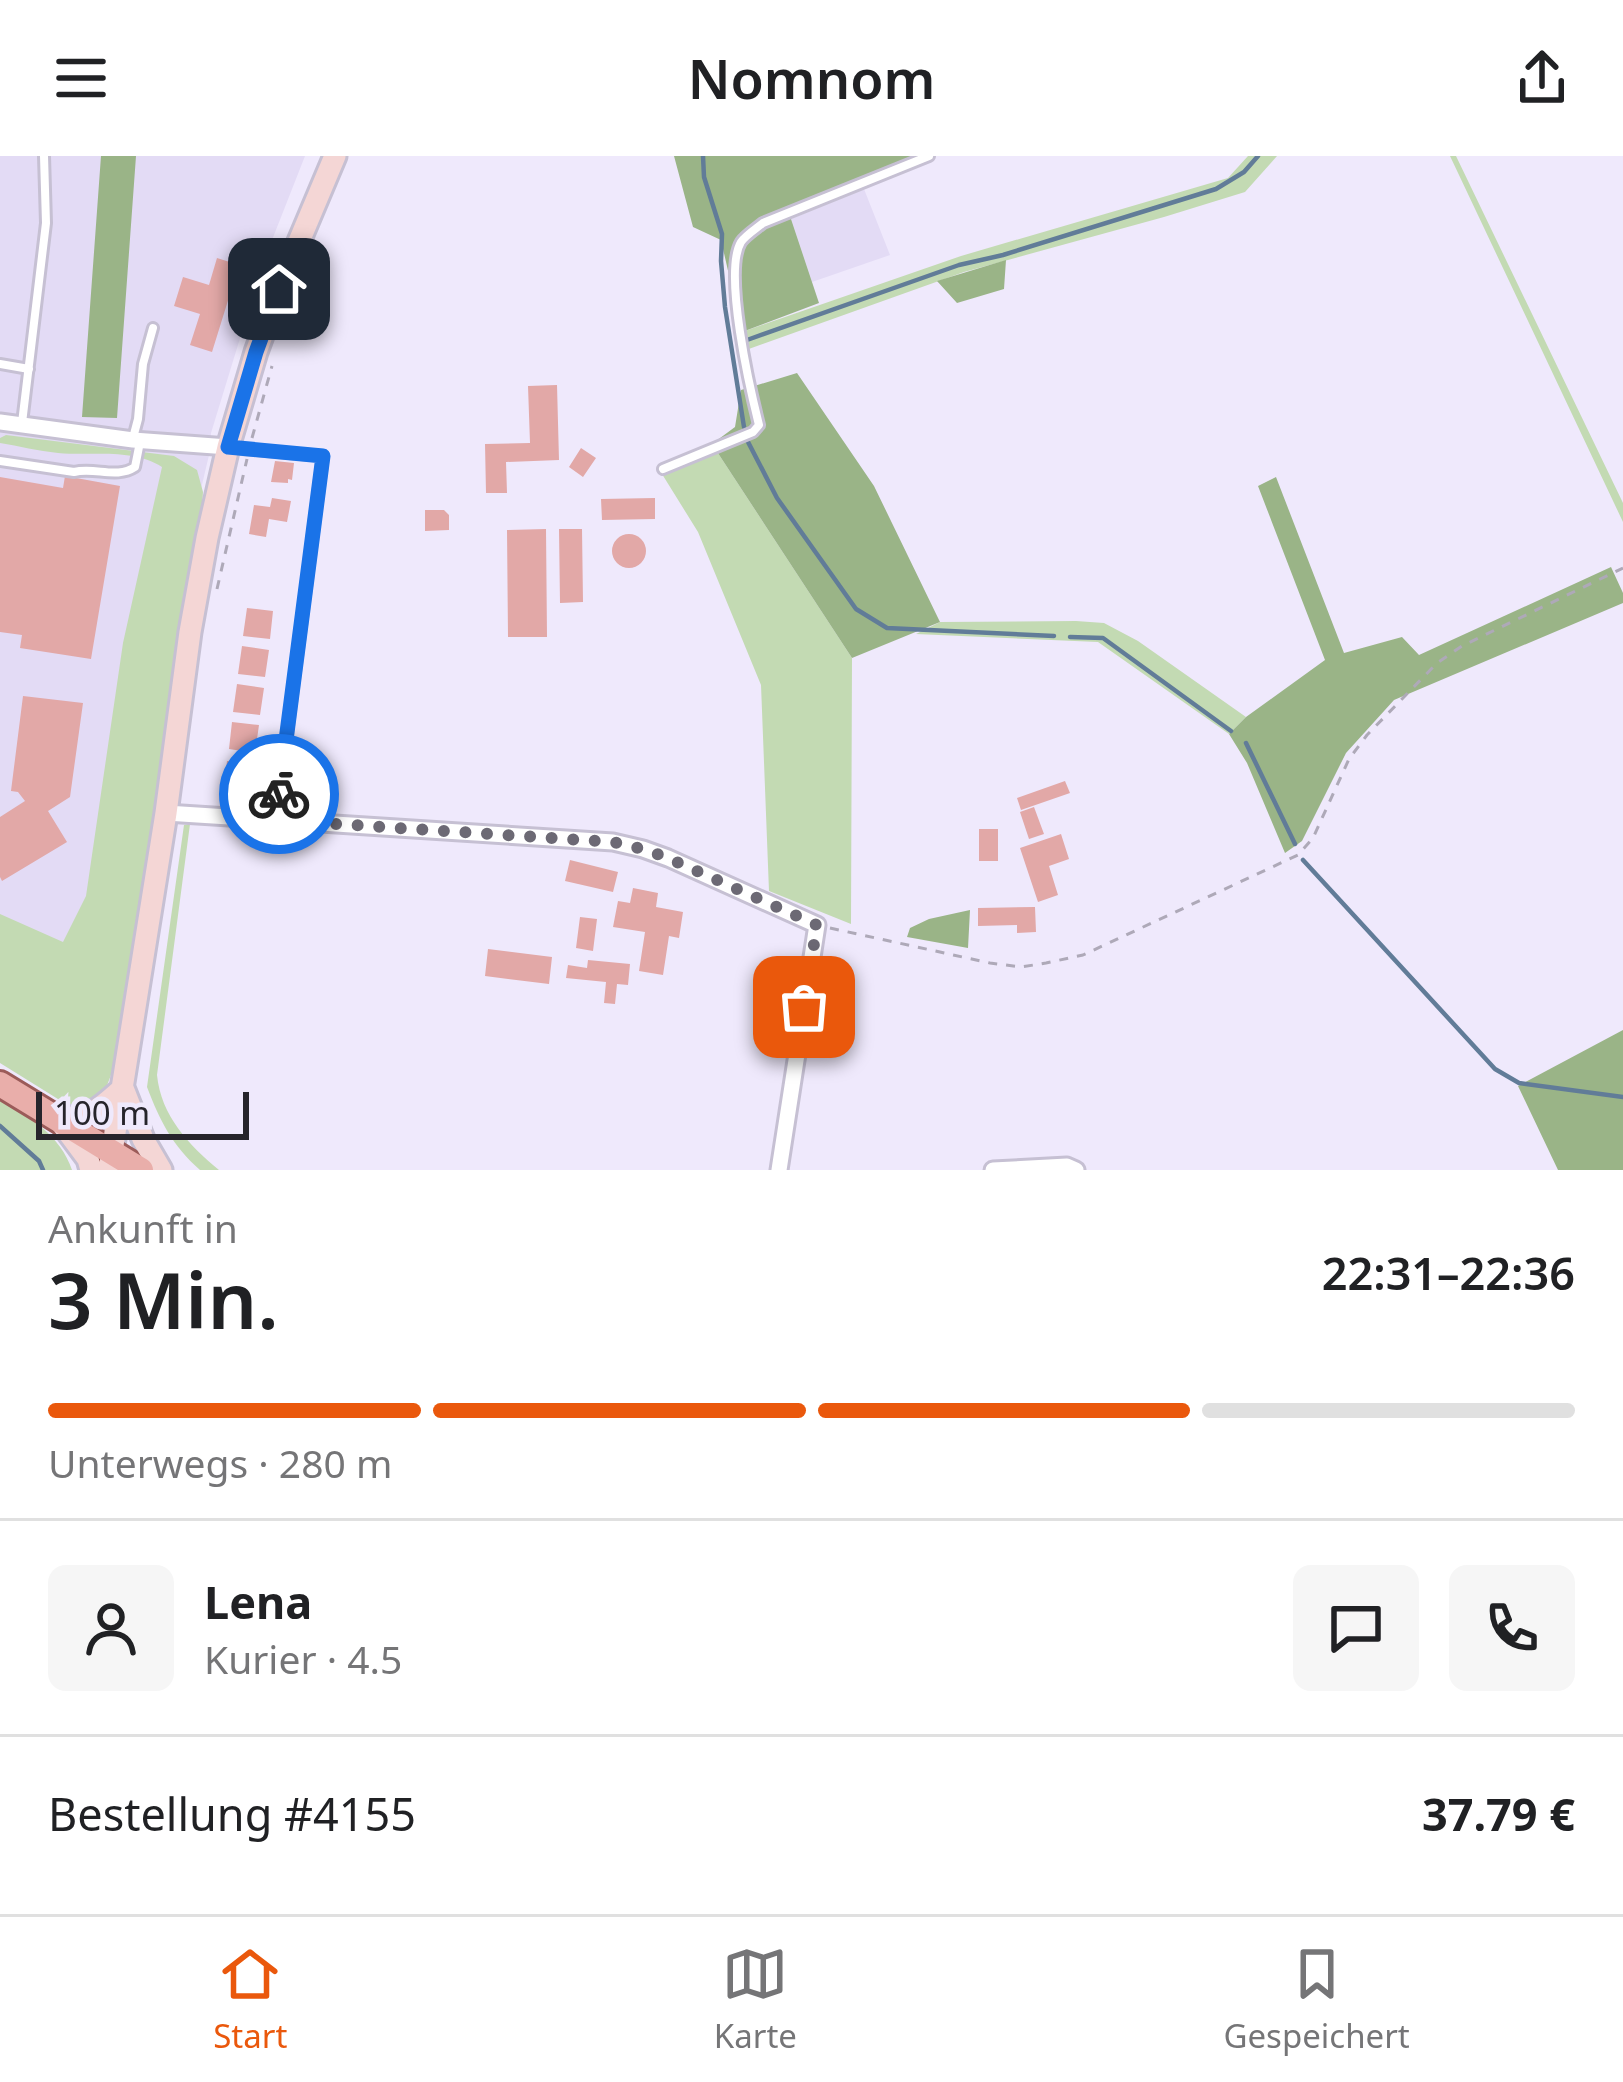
<!DOCTYPE html>
<html lang="de">
<head>
<meta charset="utf-8">
<style>
  body { margin:0; font-family:"Noto Sans",sans-serif; background:#f6f6f6; color:#202124; height:100vh; display:flex; flex-direction:column; font-size:45px; white-space:nowrap }
  * { box-sizing:border-box; margin:0 }
  p { font-size:39px; color:#757577 }
  .icon { flex:none; width:66px; height:66px; fill:none; stroke:currentColor; stroke-width:2; stroke-linecap:round; stroke-linejoin:round }
  .map { position:relative; height:1014px; overflow:hidden }
  .side { display:flex; flex-direction:column; background:#fff; flex:1 }
  .side>* { flex:none }
  .scale { position:absolute; left:36px; bottom:30px; width:213px; box-sizing:border-box; padding-left:12px; border:6px solid #26242b; border-top:0; font-size:33px; line-height:42px; white-space:nowrap; color:#26242b; -webkit-text-stroke:9px #efe9fc; paint-order:stroke }
  .pin { position:absolute; display:grid; place-items:center; width:102px; height:102px; color:#fff; margin:-51px; border-radius:24px; box-shadow:0 6px 18px #0006 }
  .courier { position:absolute; display:grid; place-items:center; width:120px; height:120px; margin:-60px; border:9px solid #1a73e8; border-radius:50%; background:#fff; color:#222; box-shadow:0 3px 15px #0007 }
  .overview em { font-style:normal; font-weight:600 }
  .overview div { display:flex; flex-direction:column-reverse }
  .overview { display:flex; align-items:center; justify-content:space-between; height:204px; padding:0 48px }
  h1 { font-size:78px; font-weight:600; line-height:90px }
  .bar { display:grid; grid-template-columns:repeat(4,1fr); gap:18px 12px; align-content:center; height:144px; padding:0 48px }
  .bar i { height:15px; border-radius:9px; background:#e0e0e0 }
  .bar .selected { background:#ea580c }
  .bar p { grid-column:span 4 }
  .line { display:flex; align-items:center; gap:30px; padding:0 48px; border-top:3px solid #e0e0e0 }
  .line div { flex:1 }
  .round { display:grid; place-items:center; flex:none; width:126px; height:126px; border-radius:18px; background:#f6f6f6 }
  header { display:flex; justify-content:space-between; align-items:center; height:156px; padding:0 48px; background:#fff; font-size:54px; font-weight:600 }
  .tab-bar { display:flex; justify-content:space-around; align-items:center; height:168px; border-top:3px solid #e0e0e0; background:#fff; font-size:33px; color:#757577 }
  .tab-bar a { display:grid; justify-items:center; gap:6px }
  .tab-bar .selected { color:#ea580c }
  .map>svg:first-child { display:block }
  .built { fill:#e3dbf5 }
  .green { fill:#c3dab3 }
  .forest { fill:#9ab487 }
  .lines { fill:none; stroke-linecap:round; stroke-linejoin:round }
  .stream { stroke:#617c98; stroke-width:4.5 }
  .building { fill:#e2a8a7 }
  .lane-casing { stroke:#c6c0d3; stroke-width:14 }
  .street-casing { stroke:#c6c0d3; stroke-width:21 }
  .secondary-casing { stroke:#c6c0d3; stroke-width:27 }
  .primary-casing { stroke:#9b5b59; stroke-width:30 }
  .path { stroke:#aea9b8; stroke-width:3; stroke-dasharray:9 9; stroke-linecap:butt }
  .lane { stroke:#fff; stroke-width:8 }
  .street { stroke:#fff; stroke-width:15 }
  .secondary { stroke:#f4d6d5; stroke-width:21 }
  .primary { stroke:#e9aeaa; stroke-width:24 }
  .done { stroke:#6c6974; stroke-width:12; stroke-dasharray:0 21.6 }
  .route { stroke:#1a73e8; stroke-width:15 }
</style>
</head>
<body>
<header><svg class="icon" aria-label="menu" viewBox="0 0 24 24"><path d="M4 6h16M4 12h16M4 18h16"/></svg>Nomnom<svg class="icon" aria-label="share" viewBox="0 0 24 24"><path d="M12 15V3M7 8l5-5 5 5M5 13v7h14v-7"/></svg></header>
<div class="map">
<svg width="1623" height="1014" viewBox="0 0 1623 1014">
  <rect width="100%" height="100%" fill="#efe9fc"/>
  <path class="built" d="M0,0H305L263,107L211,277L209,299L180,422L110,870L0,891Z
    M864,33L890,99L812,126L791,63Z"/>
  <path class="green" d="M1248,0H1277L1245,36L1164,61L964,116L746,194L742,176L961,100L1228,22Z
    M1450,0H1456L1623,347V366Z
    M6,279L174,300L197,314L203,336L202,353L181,457L174,522L123,864L111,919L106,932L97,943L80,951L66,948L0,907V758L63,786L86,740L123,487L162,311C133,292 91,300 58,297C38,295 19,290 0,287V282Z
    M712,288L852,502L851,768L769,735L761,529L698,376L662,318Z
    M1076,465L1104,467L1138,485L1246,561L1229,578L1098,486L916,478L940,466Z
    M190,668L157,919C161,960 189,989 219,1014H200C172,989 160,965 147,931L184,669Z
    M0,943C29,960 61,980 72,1014H0Z"/>
  <path class="forest" d="M101,0H136L117,262L82,261Z
    M674,0H914L787,51L819,147L742,176L721,84L693,71Z
    M1006,104L1004,133L957,147L937,125Z
    M797,217L874,330L940,466L852,502L712,288L735,271L741,234Z
    M1276,321L1344,497L1402,481L1419,499L1611,411L1623,437V447L1394,544L1346,597L1302,685L1285,697L1247,607L1229,578L1246,561L1325,504L1258,330Z
    M970,754L968,792L907,781L910,772L929,763Z
    M1623,874V1014H1558L1518,930Z"/>
  <g class="lines">
    <path class="stream" d="M703,0L704,21L722,78L721,105L725,151L744,271
      M747,184L959,109L1003,99L1216,33L1244,16L1258,0
      M747,284L777,342L856,453L887,472L1054,480
      M1070,481L1103,482L1231,575
      M1246,587L1295,688
      M1303,704L1495,913L1519,927L1623,941
      M0,970L39,1005L43,1014"/>
  </g>
  <path class="building" d="M217,102L239,109L212,196L190,189L200,158L174,150L183,121L209,129Z
    M557,229L559,304L506,306L507,337H486L485,288L530,287L528,230Z
    M581,292L596,302L583,321L569,311Z
    M275,305L294,307L292,324L288,323V327L271,326Z
    M65,320L120,330L91,503L20,492L22,479L0,476V321L63,332Z
    M272,342L291,345L287,366L269,363L266,381L249,378L254,349L270,351Z
    M655,342V363L602,364L601,343Z
    M425,354H444L449,359V374L425,375Z
    M546,373L547,481H508L507,374Z
    M559,373H582L583,446L560,447Z
    M612 395a17 17 0 1 1 34 0a17 17 0 1 1-34 0Z
    M247,452L273,455L270,483L243,480Z
    M242,490L269,494L265,521L238,518Z
    M237,528L264,532L260,559L233,556Z
    M23,540L83,547L70,641L48,655L67,686L2,725L0,721V661L25,645L18,636L11,635Z
    M232,566L259,569L255,597L229,593Z
    M227,605L254,608L250,636L224,632Z
    M1065,625L1070,637L1021,654L1017,642Z
    M1034,651L1044,678L1029,683L1020,656Z
    M979,673H998V705H979Z
    M1061,678L1069,703L1049,710L1058,739L1038,746L1020,692Z
    M570,704L618,716L613,736L565,725Z
    M633,732L658,737L656,751L683,756L679,782L669,780L663,819L639,815L645,776L613,771L618,745L630,747Z
    M1035,751L1036,776L1017,777V769L978,770V752Z
    M580,761L597,763L593,795L576,792Z
    M488,793L552,801L549,828L485,820Z
    M588,804L630,808L628,829L617,828L615,848L604,847L606,826L566,822L568,809L587,812Z"/>
  <g class="lines">
    <g class="lane-casing">
      <path id="lane" d="M0,208L29,213
        M22,267L46,67L44,0
        M133,282L138,263L143,208L153,172
        M230,292L323,300L276,663
        M0,305L74,316C95,311 117,323 135,311L140,286
        M663,313L753,276L759,269C750,233 723,116 741,86C746,79 757,72 763,67L929,0"/>
    </g>
    <g class="street-casing">
      <path id="street" d="M0,266L133,284L228,291
        M166,657L613,686L643,693L668,702L817,769L779,1014
        M993,1014L1067,1010L1076,1014"/>
    </g>
    <g class="secondary-casing">
      <path id="secondary" d="M123,932L143,983L161,1014
        M58,962C90,963 100,953 123,932
        M62,968L88,1003L91,1014
        M109,1014L166,657L190,476L207,382L228,291L256,196L279,133L335,0"/>
    </g>
    <g class="primary-casing">
      <path id="primary" d="M0,928L141,1014"/>
    </g>
    <path class="path" d="M252,282L272,210
      M217,433L247,303
      M830,772L990,807L1021,811L1046,807L1083,799L1298,699L1313,682L1349,603L1367,579L1437,507L1462,490L1623,412"/>
    <use href="#lane" class="lane"/>
    <use href="#street" class="street"/>
    <use href="#secondary" class="secondary"/>
    <use href="#primary" class="primary"/>
  </g>
  <g class="lines">
    <path class="done" d="M279,638L276,664L613,686L643,693L668,702L817,769L804,851"/>
    <path class="route" d="M279,133L256,196L228,291L323,300L279,638"/>
  </g>
</svg>
<div class="scale">100 m</div>
<div class="pin" style="left:804px;top:851px;background:#ea580c"><svg class="icon" aria-label="bag" viewBox="0 0 24 24"><path d="M5 8h14l-1 12H6zM9 8a3 3 0 0 1 6 0"/></svg></div>
<div class="pin" style="left:279px;top:133px;background:#1f2937"><svg class="icon" aria-label="home" viewBox="0 0 24 24"><path d="M3 11l9-7 9 7M6 9v11h12V9"/></svg></div>
<div class="courier" style="left:279px;top:638px"><svg class="icon" aria-label="bike" viewBox="0 0 24 24"><circle cx="6" cy="16" r="4"/><circle cx="18" cy="16" r="4"/><path d="M6 16l4-8h5l3 8M10 8l3 8H6M13 5h3"/></svg></div>
</div>
<section class="side">
<div class="overview"><div><h1>3 Min.</h1><p>Ankunft in</p></div><em>22:31–22:36</em></div>
<div class="bar"><i class="selected"></i><i class="selected"></i><i class="selected"></i><i></i><p>Unterwegs · 280 m</p></div>
<div class="line" style="height:216px"><a class="round"><svg class="icon" aria-label="person" viewBox="0 0 24 24"><circle cx="12" cy="8" r="4"/><path d="M4 21q1-7 8-7t8 7"/></svg></a><div><b>Lena</b><p>Kurier · 4.5</p></div><a class="round"><svg class="icon" aria-label="chat" viewBox="0 0 24 24"><path d="M4 5h16v11H9l-5 4z"/></svg></a><a class="round"><svg class="icon" aria-label="phone" viewBox="0 0 24 24"><path d="M5 4h4l2 5-3 2q2 4 5 5l2-3 5 2v4C11 20 4 13 5 4z"/></svg></a></div>
<div class="line" style="height:156px"><div>Bestellung #4155</div><b>37.79 €</b></div>
</section>
<nav class="tab-bar">
<a class="selected"><svg class="icon" aria-label="home" viewBox="0 0 24 24"><path d="M3 11l9-7 9 7M6 9v11h12V9"/></svg>Start</a>
<a><svg class="icon" aria-label="map" viewBox="0 0 24 24"><path d="M3 6l6-2 6 2 6-2v14l-6 2-6-2-6 2zM9 4v14M15 6v14"/></svg>Karte</a>
<a><svg class="icon" aria-label="saved" viewBox="0 0 24 24"><path d="M7 4h10v16l-5-4-5 4z"/></svg>Gespeichert</a>
</nav>
</body>
</html>
